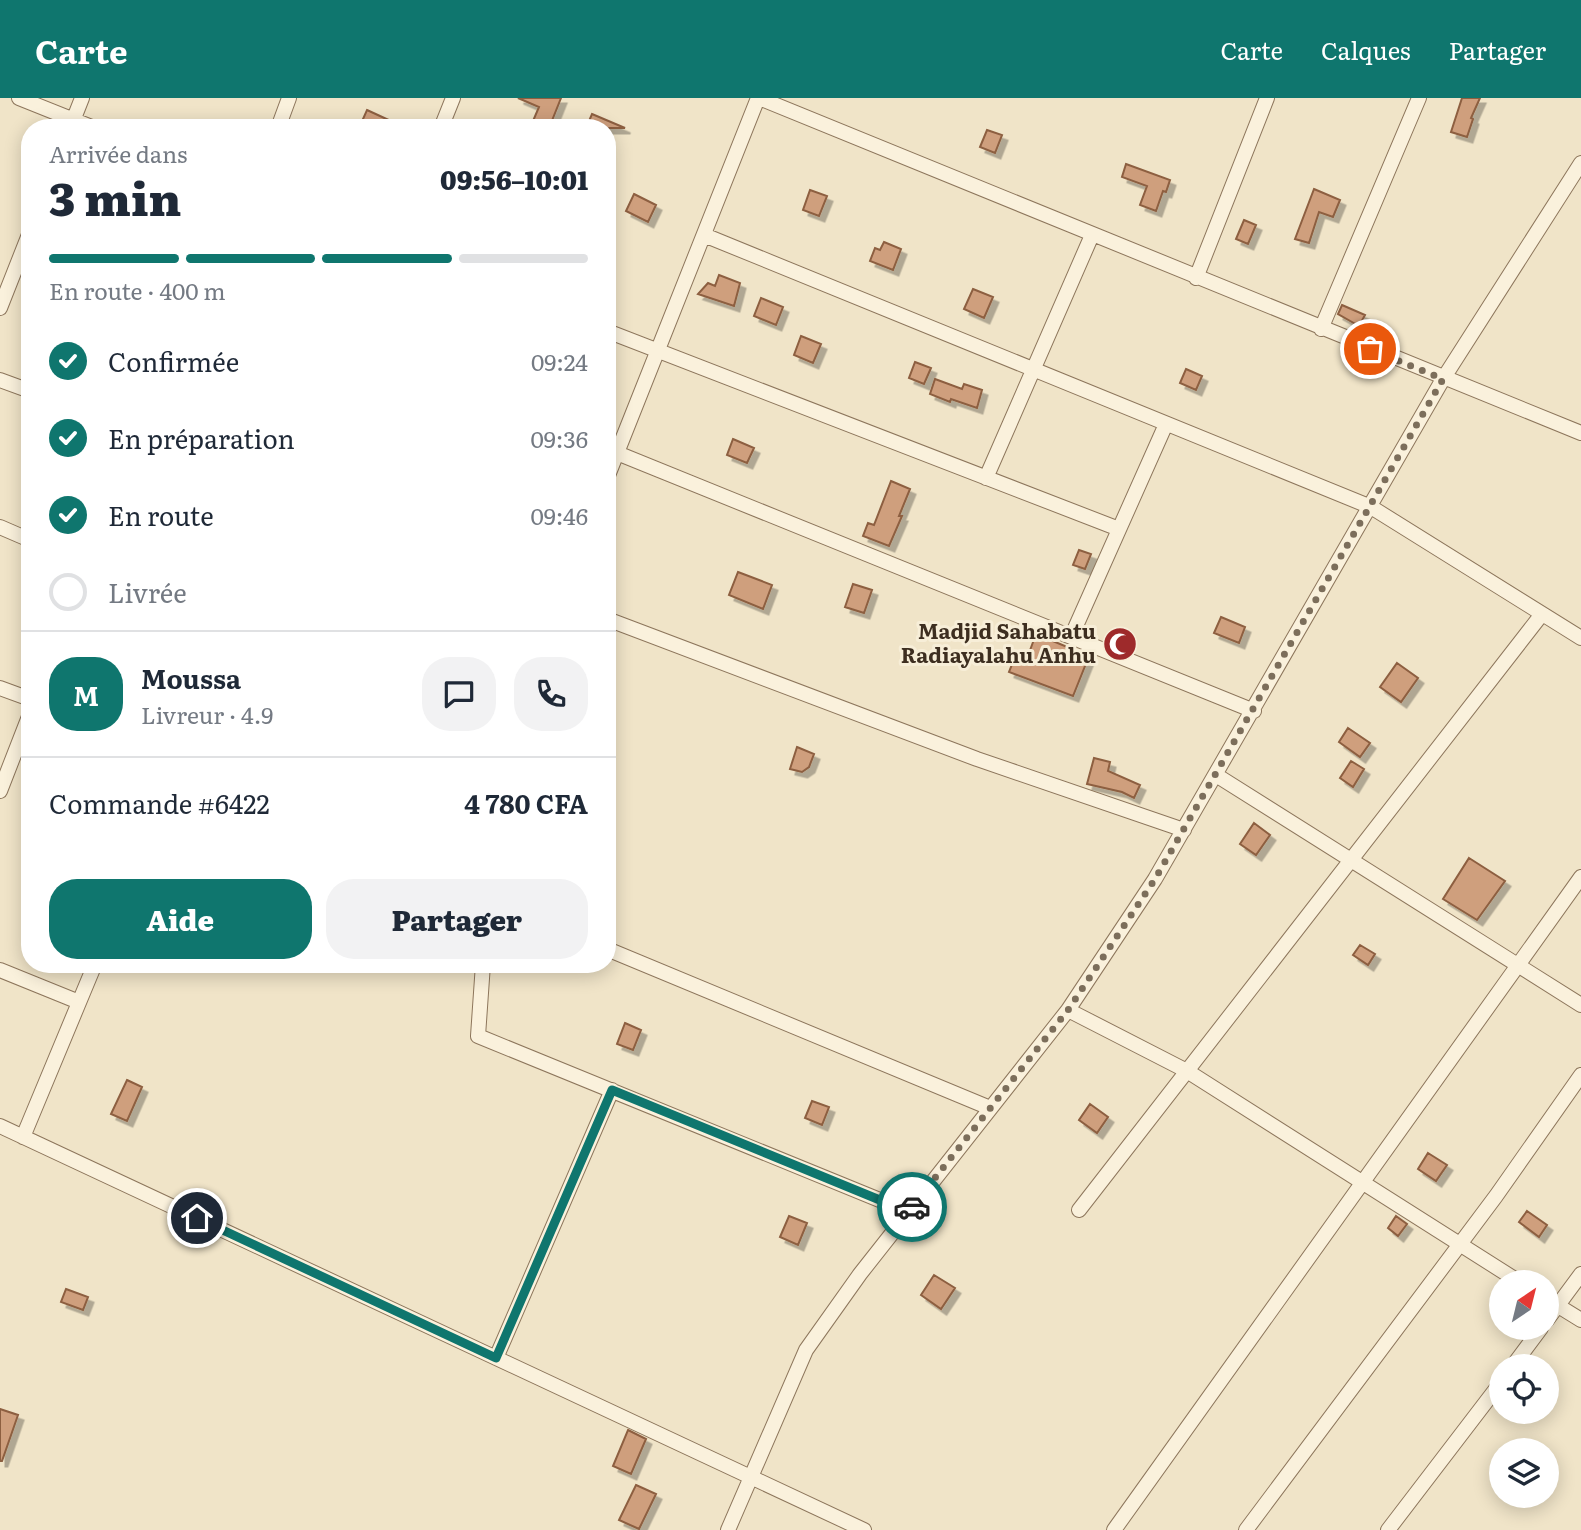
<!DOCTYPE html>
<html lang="fr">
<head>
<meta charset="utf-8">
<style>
  body { margin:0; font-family:Literata,serif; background:#f2f2f3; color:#1f2937; height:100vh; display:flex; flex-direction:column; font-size:26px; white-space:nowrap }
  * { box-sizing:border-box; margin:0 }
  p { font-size:23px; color:#747a83 }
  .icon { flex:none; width:38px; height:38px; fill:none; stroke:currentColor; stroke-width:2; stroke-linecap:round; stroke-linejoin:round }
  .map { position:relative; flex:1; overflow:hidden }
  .sheet { position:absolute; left:21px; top:21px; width:595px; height:854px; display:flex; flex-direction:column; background:#fff; border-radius:28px; box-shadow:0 4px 18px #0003 }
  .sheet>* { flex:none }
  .needle { width:46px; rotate:35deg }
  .tools { position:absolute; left:1489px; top:1172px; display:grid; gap:14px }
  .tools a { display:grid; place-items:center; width:70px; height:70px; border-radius:50%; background:#fff; box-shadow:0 4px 18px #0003; font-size:35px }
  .pin { position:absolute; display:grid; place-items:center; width:60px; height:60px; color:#fff; margin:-30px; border:4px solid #fff; border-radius:50%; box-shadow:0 2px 7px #0007 }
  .courier { position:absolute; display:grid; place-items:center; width:70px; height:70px; margin:-35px; border:5px solid #0f766e; border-radius:50%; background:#fff; color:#222; box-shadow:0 2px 9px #0007 }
  .headline em { font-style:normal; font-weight:800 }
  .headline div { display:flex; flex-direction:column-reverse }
  .headline { display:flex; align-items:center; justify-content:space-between; height:119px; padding:0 28px }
  h1 { font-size:46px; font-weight:800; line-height:52px }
  .bar { display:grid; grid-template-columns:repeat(4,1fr); gap:10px 7px; align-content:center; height:84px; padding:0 28px }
  .bar i { height:9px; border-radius:5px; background:#e0e1e3 }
  .bar .active { background:#0f766e }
  .bar p { grid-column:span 4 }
  .line { display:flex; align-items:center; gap:18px; padding:0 28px; border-top:2px solid #e0e1e3 }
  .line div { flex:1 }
  .round { display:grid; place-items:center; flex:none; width:74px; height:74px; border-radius:28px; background:#f2f2f3 }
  ol { padding:0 28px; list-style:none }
  li { display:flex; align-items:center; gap:21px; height:77px }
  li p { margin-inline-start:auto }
  li .icon { padding:7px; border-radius:50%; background:#0f766e; color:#fff; stroke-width:4 }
  li:last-child { color:#747a83 }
  li i { width:38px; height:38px; border:4px solid #e0e1e3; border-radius:50% }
  .cta { display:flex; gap:14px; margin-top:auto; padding:14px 28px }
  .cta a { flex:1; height:80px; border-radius:28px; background:#0f766e; color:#fff; font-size:28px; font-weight:800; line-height:80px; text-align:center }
  .cta a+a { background:#f2f2f3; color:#1f2937 }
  header { display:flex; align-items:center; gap:42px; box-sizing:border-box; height:98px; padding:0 35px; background:#0f766e; color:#fff }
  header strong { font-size:33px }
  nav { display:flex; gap:38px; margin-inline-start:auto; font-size:24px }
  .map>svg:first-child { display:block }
  .building { fill:#cf9f7d; stroke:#8d5f41; stroke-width:2; filter:url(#shadow) }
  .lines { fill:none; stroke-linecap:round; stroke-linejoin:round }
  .minor-casing { stroke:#8d765c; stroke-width:16 }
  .minor { stroke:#faf1dc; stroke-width:14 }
  .done { stroke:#7c6e5b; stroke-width:7; stroke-dasharray:0 12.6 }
  .route { stroke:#0f766e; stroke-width:9 }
  .labels { text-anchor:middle; stroke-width:6; stroke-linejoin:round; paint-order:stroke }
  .poi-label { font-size:21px; font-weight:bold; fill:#3d2e20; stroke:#f7eed8; text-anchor:end }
</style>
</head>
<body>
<header>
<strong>Carte</strong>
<nav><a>Carte</a><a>Calques</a><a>Partager</a></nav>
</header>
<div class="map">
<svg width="1581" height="1432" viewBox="0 0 1581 1432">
  <defs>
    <filter id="shadow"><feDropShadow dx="5.5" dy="5.5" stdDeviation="0" flood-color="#0004"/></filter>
  </defs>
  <rect width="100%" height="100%" fill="#f0e4c8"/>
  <path class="building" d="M518,0H561L549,30H530L539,9Z
    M1462,0H1480L1471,20L1473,21L1467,39L1451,34Z
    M367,12L406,30H359Z
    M592,16L625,30H586Z
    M987,32L1002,37L995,55L980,49Z
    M1126,66L1170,82L1166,94L1163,93L1156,113L1140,107L1147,88L1122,79Z
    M1314,91L1340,102L1333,119L1319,114L1309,145L1295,141Z
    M810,92L827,98L819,118L803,112Z
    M634,96L656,107L648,124L626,113Z
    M1244,122L1256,127L1248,146L1236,141Z
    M884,144L901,151L893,172L870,163L875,150L880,152Z
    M719,177L740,185L734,208L698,196L708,185L715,188Z
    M973,191L993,199L984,220L964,211Z
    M761,200L783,209L776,227L754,218Z
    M1342,207L1365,217L1359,228L1338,216Z
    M801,238L821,246L813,265L794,257Z
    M915,264L931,270L924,286L909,280Z
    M1186,271L1202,278L1196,292L1180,285Z
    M935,281L962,291L964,286L982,292L977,310L951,301L950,304L930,296Z
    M733,341L754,350L747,365L727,357Z
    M891,383L910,391L899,418H902L889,448L863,438L868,425L874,427Z
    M1079,452L1091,456L1085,471L1073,467Z
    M738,474L772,487L763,511L729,497Z
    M853,486L872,492L864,515L845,509Z
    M1221,519L1245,529L1239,545L1214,535Z
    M1036,536L1089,558L1073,598L1009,574L1015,559L1023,562L1026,554L1029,555Z
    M1397,565L1418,580L1401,604L1380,589Z
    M1348,630L1370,645L1360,659L1339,644Z
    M797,649L814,656L809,669L802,674L790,671Z
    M1094,660L1110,664L1108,673L1140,687L1134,700L1122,694L1087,686Z
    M1351,663L1364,671L1353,689L1340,680Z
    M1254,725L1270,737L1256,757L1240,746Z
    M1469,760L1505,783L1477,822L1443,801Z
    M1360,847L1375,856L1368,867L1353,857Z
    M625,925L641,932L633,952L617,946Z
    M127,982L142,989L127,1023L111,1016Z
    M812,1003L829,1009L822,1027L805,1020Z
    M1090,1006L1108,1019L1097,1035L1079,1022Z
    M1428,1055L1447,1067L1436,1083L1418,1071Z
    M1527,1113L1547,1127L1539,1139L1519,1124Z
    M789,1118L807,1125L798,1147L780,1139Z
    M1396,1118L1407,1126L1398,1138L1388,1130Z
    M934,1177L955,1190L941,1211L921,1197Z
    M66,1191L88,1199L83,1212L61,1204Z
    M0,1311L18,1317L2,1363H0Z
    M628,1332L646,1341L631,1376L613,1368Z
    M636,1387L656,1396L639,1431L619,1422Z"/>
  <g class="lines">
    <g class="minor-casing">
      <path id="minor" d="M19,0L94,30
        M759,0L1581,335
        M71,28L82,0
        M278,30L289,0
        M441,30L453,0
        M704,137L1371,409L1581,540
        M1196,180L1267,0
        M0,210L30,134
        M1321,231L1419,0
        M607,233L1119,431
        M0,282L30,293
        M617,355L1254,613
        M607,380L758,0
        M986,380L1092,137
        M0,429L30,442
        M607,521L977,661L1184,732
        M1072,537L1166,326
        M0,590L30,601
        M1216,677L1581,907
        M0,693L30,616
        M607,851L990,1010
        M483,866L478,938L909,1114
        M0,872L79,904
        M1068,912L1187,973L1521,1185
        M0,1028L864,1432
        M23,1039L95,866
        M1079,1112L1542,516
        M1547,1201L1581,1222
        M1547,1222L1581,1176
        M496,1260L612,992
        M1512,1269L1541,1230
        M728,1432L806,1252L860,1176L1068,912L1155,781L1443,281L1581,65
        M1114,1432L1581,779
        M1246,1432L1496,1098L1581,977
        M1388,1432L1502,1283"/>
    </g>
    <use href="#minor" class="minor"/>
  </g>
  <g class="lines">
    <path class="done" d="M912,1109L1068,912L1155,781L1443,281L1370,251"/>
    <path class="route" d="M197,1120L496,1260L612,992L909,1114L912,1109"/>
  </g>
  <defs>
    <g id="mosque-disc" transform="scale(1.75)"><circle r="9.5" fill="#9e2a2b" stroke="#f7eed8"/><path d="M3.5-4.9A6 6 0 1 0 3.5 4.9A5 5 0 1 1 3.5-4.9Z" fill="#fff"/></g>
  </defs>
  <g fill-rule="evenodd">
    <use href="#mosque-disc" x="1120" y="546"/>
  </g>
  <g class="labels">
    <g class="poi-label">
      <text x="1096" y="541">Madjid Sahabatu<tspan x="1096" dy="24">Radiayalahu Anhu</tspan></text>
    </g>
  </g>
</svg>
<div class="tools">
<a><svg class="needle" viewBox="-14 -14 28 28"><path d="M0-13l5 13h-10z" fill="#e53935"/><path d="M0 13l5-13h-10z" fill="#747a83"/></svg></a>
<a><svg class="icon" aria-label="locate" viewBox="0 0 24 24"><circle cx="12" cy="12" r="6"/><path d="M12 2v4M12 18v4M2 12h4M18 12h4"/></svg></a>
<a><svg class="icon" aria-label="layers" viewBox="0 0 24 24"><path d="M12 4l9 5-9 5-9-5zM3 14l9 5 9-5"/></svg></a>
</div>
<div class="pin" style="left:1370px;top:251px;background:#ea580c"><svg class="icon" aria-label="bag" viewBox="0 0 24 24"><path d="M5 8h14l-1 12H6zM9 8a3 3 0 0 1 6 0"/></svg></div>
<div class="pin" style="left:197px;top:1120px;background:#1f2937"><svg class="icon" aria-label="home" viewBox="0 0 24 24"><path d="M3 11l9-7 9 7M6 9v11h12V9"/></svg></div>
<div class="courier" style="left:912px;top:1109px"><svg class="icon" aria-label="car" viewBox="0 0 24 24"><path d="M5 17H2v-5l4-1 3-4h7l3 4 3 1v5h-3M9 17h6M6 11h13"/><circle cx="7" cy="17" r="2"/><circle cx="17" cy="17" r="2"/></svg></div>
<section class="sheet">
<div class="headline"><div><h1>3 min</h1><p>Arrivée dans</p></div><em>09:56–10:01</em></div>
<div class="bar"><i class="active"></i><i class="active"></i><i class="active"></i><i></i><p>En route · 400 m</p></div>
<ol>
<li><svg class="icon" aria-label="check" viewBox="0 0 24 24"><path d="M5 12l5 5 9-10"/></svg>Confirmée<p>09:24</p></li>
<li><svg class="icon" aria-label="check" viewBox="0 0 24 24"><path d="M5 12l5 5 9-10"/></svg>En préparation<p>09:36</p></li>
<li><svg class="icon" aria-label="check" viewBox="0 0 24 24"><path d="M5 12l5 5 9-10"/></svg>En route<p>09:46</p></li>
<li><i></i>Livrée</li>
</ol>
<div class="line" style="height:126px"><b class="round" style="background:#0f766e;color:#fff">M</b><div><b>Moussa</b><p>Livreur · 4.9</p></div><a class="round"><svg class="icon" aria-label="chat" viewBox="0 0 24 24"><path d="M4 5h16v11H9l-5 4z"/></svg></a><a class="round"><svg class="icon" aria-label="phone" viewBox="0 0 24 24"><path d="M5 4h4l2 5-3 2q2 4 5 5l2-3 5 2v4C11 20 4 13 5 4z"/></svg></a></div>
<div class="line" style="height:91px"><div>Commande #6422</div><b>4 780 CFA</b></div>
<div class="cta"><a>Aide</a><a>Partager</a></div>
</section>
</div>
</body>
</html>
